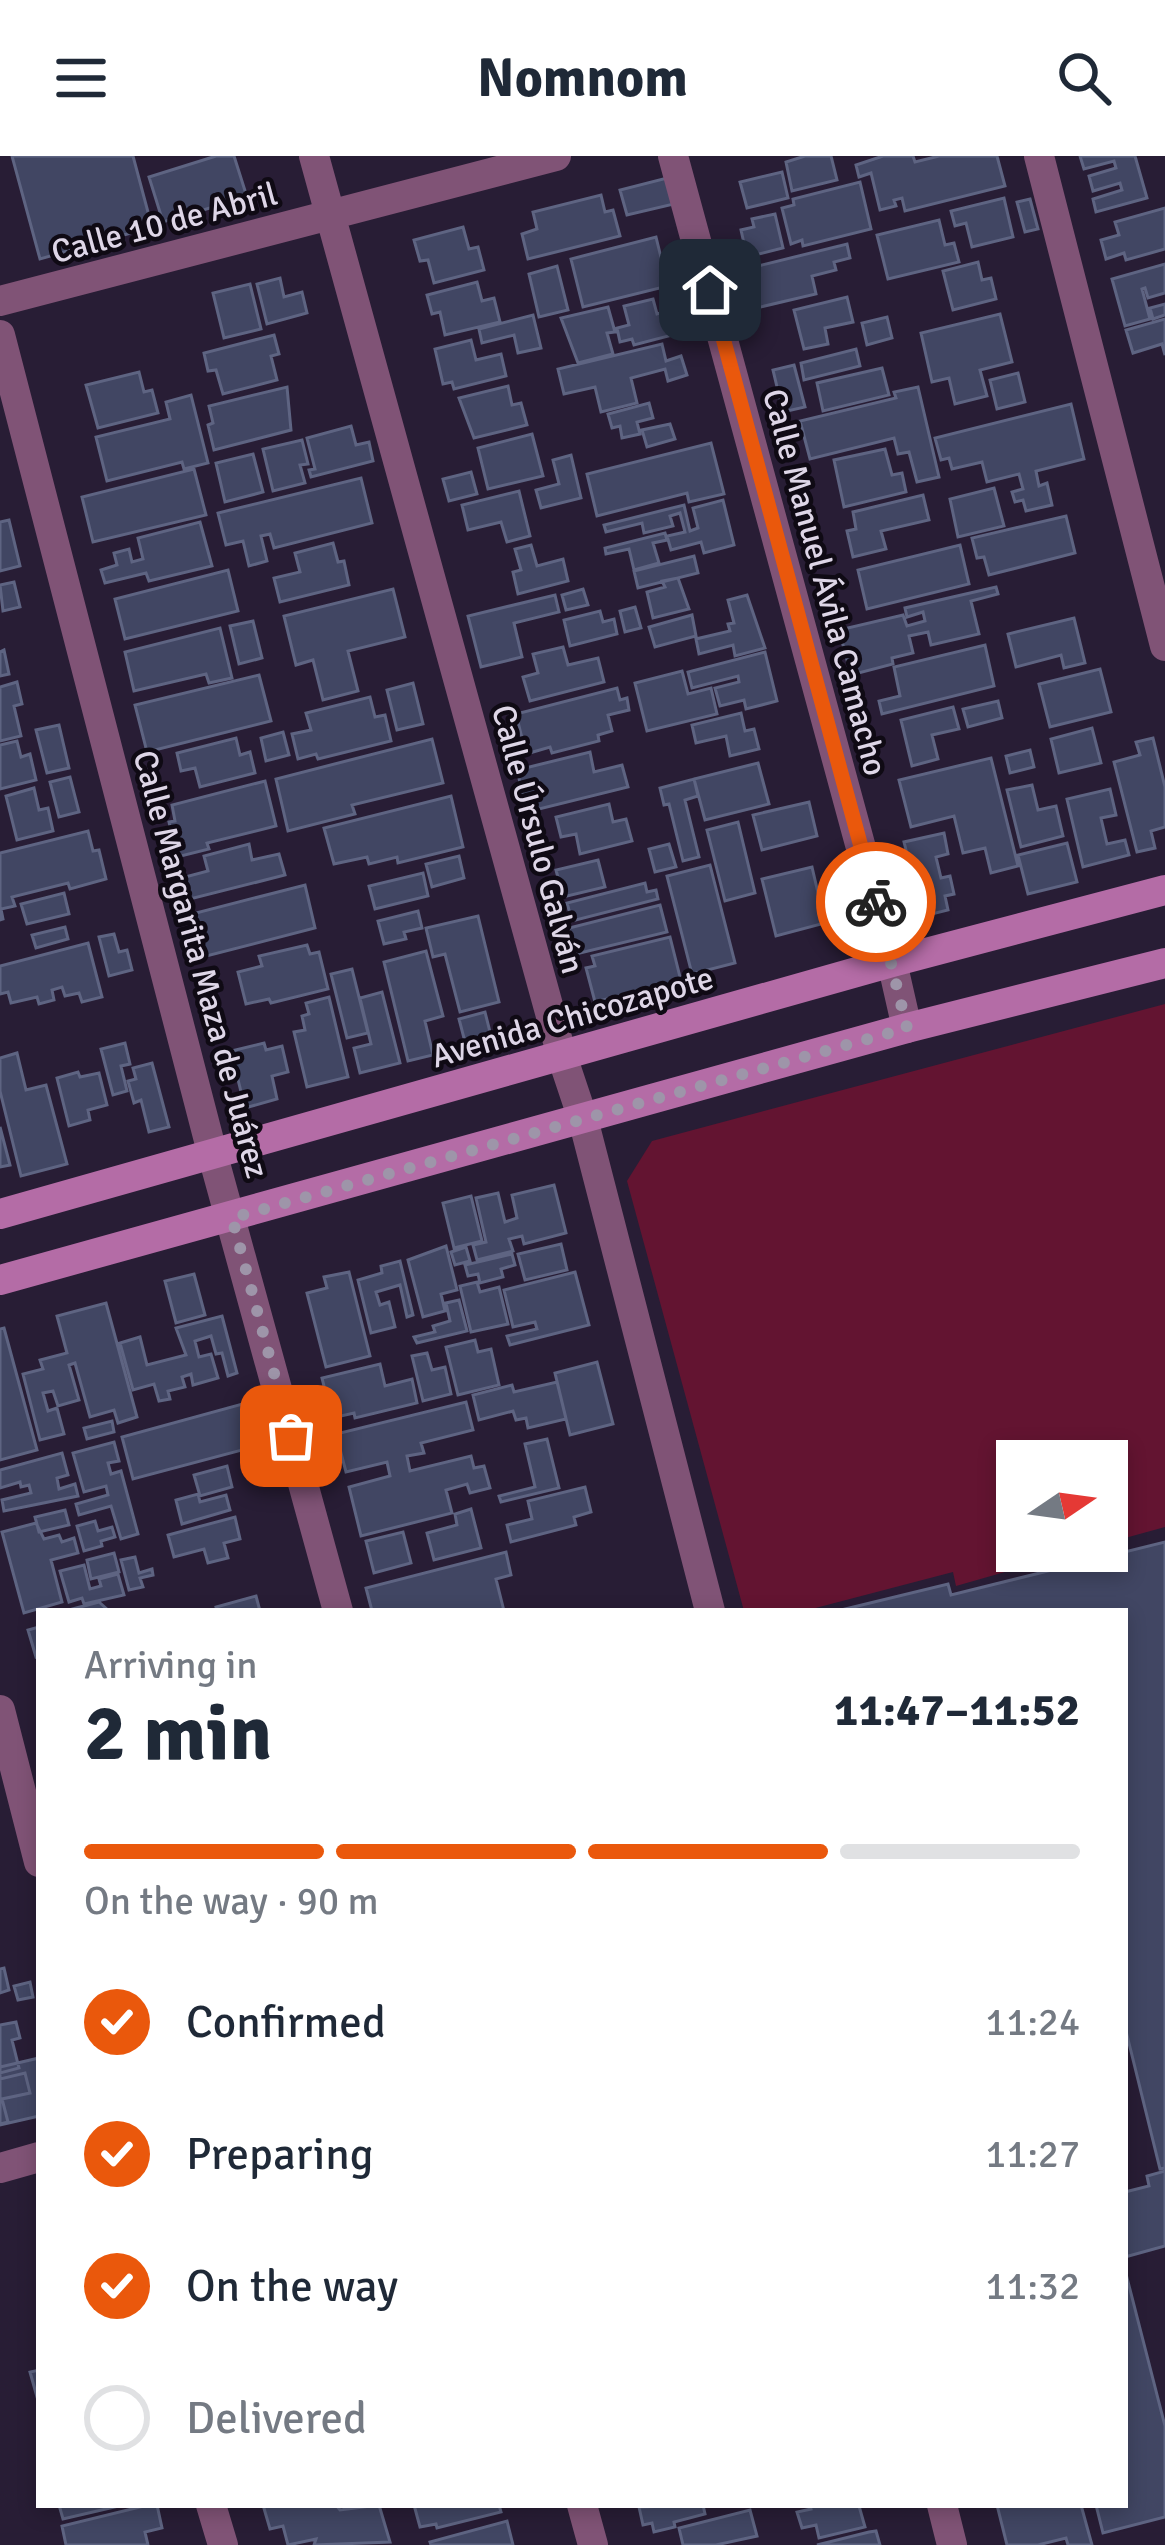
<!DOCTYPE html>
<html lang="en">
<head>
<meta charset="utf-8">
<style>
  body { margin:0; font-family:Signika,sans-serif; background:#f2f2f3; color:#1f2937; height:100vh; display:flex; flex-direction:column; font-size:45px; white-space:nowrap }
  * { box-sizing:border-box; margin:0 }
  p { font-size:39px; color:#747a83 }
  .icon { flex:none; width:66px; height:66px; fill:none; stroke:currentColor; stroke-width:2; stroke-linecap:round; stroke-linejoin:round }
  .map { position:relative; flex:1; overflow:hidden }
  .panel { position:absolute; left:36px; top:1452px; width:1092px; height:900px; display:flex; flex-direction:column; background:#fff; border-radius:0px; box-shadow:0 6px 18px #0003 }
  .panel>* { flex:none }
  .needle { width:78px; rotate:77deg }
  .buttons { position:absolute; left:996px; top:1284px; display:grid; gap:24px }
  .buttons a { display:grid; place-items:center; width:132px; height:132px; border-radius:0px; background:#fff; box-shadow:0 6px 18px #0003; font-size:60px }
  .pin { position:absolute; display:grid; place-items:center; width:102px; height:102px; color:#fff; margin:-51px; border-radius:24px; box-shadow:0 6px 18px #0006 }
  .courier { position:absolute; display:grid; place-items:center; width:120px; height:120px; margin:-60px; border:9px solid #ea580c; border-radius:50%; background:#fff; color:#222; box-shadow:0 3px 15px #0007 }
  .summary em { font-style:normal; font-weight:700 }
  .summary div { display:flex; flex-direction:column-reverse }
  .summary { display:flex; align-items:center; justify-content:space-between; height:204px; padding:0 48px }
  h1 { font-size:78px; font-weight:700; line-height:90px }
  .bar { display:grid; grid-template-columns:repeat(4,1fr); gap:18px 12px; align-content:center; height:144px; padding:0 48px }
  .bar i { height:15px; border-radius:9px; background:#e0e1e3 }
  .bar .on { background:#ea580c }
  .bar p { grid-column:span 4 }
  ol { padding:0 48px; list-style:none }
  li { display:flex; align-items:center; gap:36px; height:132px }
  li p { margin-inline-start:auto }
  li .icon { padding:12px; border-radius:50%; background:#ea580c; color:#fff; stroke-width:4 }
  li:last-child { color:#747a83 }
  li i { width:66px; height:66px; border:6px solid #e0e1e3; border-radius:50% }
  header { display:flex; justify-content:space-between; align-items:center; height:156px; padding:0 48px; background:#fff; font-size:54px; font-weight:700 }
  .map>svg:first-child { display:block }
  .green { fill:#631431 }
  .building { fill:#414663; stroke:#5e6482; stroke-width:3 }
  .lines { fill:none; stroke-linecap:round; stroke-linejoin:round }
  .minor { stroke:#805376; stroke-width:30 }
  .secondary { stroke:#b46ca6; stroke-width:30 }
  .done { stroke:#9e95a9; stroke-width:12; stroke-dasharray:0 21.6 }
  .route { stroke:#ea580c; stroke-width:15 }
  .labels { text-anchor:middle; stroke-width:9; stroke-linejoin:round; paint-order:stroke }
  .street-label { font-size:33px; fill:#ded6e7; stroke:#0f0a14 }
</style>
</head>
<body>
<header><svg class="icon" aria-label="menu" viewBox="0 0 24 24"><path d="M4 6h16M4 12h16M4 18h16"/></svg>Nomnom<svg class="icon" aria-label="search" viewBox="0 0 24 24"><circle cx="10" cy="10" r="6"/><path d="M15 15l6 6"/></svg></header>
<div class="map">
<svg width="1165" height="2389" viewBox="0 0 1165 2389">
  <rect width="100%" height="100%" fill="#281d35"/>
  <path class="green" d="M1165,848V1371L1107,1387V1305H1017V1395H1079L956,1430L953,1416L804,1455H744L627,1025L652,985Z"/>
  <path class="building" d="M12,0H133L152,71L40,103Z
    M216,0H234L247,41L163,66L149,21Z
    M831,0L837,24L792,35L786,6L805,0Z
    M883,0H913L915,6L939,0H997L1005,30L905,55L902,42L894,44L896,50L880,54L871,17L859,21L856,9Z
    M1080,0H1135L1147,42L1096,56L1093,43L1122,34L1120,27L1093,35L1089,20L1116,12L1114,5L1084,13Z
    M782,16L788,42L747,52L740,26Z
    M667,22L674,48L627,59L620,34Z
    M860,26L871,73L803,90L802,84L791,88L782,52L794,49L793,43Z
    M601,39L605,56L613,54L620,80L528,103L522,78L537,73L533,56Z
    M1004,42L1013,81L972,91L966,67L955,70L951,55Z
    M1030,43L1038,73L1025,76L1017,46Z
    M1165,52V93L1126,104L1124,97L1106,103L1101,84L1119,79L1115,66Z
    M775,58L783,92L747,101L741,74L754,71L752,63Z
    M939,64L945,89L954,87L959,106L888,123L877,79Z
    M463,71L469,93L478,91L484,114L434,127L428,104L420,105L414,84Z
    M656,81L668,130L583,151L571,103Z
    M847,88L850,102L834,106L836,114L812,120L816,138L752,153L742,114Z
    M978,106L982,124L991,122L996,143L953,154L943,115Z
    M1165,108V137L1148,142L1145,132L1142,133L1150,163L1125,170L1112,123Z
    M557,110L568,154L539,161L529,118Z
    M280,122L284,141L302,136L307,157L267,168L257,128Z
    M477,126L482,145L494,142L500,166L445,179L440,156L432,158L427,139Z
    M250,128L261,173L224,182L213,137Z
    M847,141L853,166L825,172L828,188L804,193L794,154Z
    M653,143L657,158L674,153L680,177L634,189L632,183L620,186L617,172L629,169L624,150Z
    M1165,148V159L1153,163L1150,152Z
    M608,151L615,176L607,177L613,198L578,207L561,162Z
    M1000,158L1012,206L980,214L987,240L955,248L949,222L932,226L921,177Z
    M533,159L541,192L518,197L514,179L482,187L479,173Z
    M887,161L892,182L867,189L862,167Z
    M1165,163V199L1162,188L1133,197L1126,174Z
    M274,179L279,198L271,200L277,224L223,238L216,214L208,215L204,197Z
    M471,184L476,204L501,198L506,220L454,233L452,226L443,228L435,193Z
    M662,188L666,205L681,200L687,219L668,225L665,213L631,222L637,247L601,256L595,231L564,238L558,213Z
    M856,193L860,210L804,224L801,207Z
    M794,209L805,251L783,256L773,214Z
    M882,212L889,239L823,255L817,227Z
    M139,216L144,236L152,234L158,257L98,272L86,229Z
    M1018,217L1025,246L997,253L990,224Z
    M508,230L512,249L521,247L527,269L474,282L459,242Z
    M287,231L291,274L214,294L208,269L213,267L209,250Z
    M918,231L939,321L917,326L909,296L898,298L894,282L810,303L800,265L896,242L894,236Z
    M191,239L208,307L184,313L182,306L107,325L96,281L170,263L166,246Z
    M649,247L653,262L637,266L640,278L622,282L620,270L612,272L608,258Z
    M1071,248L1084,303L1036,315L1039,330L1047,327L1052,349L1026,355L1023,344L1015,346L1012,336L1023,333L1019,318L987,326L982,306L952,313L949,302L941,304L935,282Z
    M670,268L675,283L647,291L642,274Z
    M351,270L356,289L369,286L373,305L311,321L309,314L315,313L307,282Z
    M532,278L543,320L488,333L478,292Z
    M302,284L308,308L300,309L305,327L273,335L263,293Z
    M711,287L724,338L689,346L687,337L597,360L587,318Z
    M885,293L892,319L902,317L906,336L844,351L834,304Z
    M253,298L263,336L225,346L216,307Z
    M571,299L581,342L541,352L536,334L559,328L553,304Z
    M194,313L206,359L93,386L82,341Z
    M471,316L477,338L449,345L443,323Z
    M361,322L372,367L274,392L270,378L261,380L267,405L249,410L243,385L226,389L218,357Z
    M994,332L1004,370L958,381L950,343Z
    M519,335L530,380L507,386L501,366L468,374L462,349Z
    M923,339L929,364L881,375L886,393L853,401L847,375L856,373L853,356Z
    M723,344L734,389L704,397L701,386L671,394L667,380L685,376L680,357L670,360L673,370L644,377L642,367L606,376L604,369L684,349L690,375L698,372L693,352Z
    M1066,360L1075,397L989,419L984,401L977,402L972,382Z
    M9,364L20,410L0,415V366Z
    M200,366L212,410L149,425L146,417L105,427L101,414L117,409L114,397L129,393L132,406L143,403L138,382Z
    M665,377L667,384L653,387L659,407L634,414L629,393L606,398L605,392Z
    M333,387L338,406L344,405L349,429L280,446L274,422L300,416L295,397Z
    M531,389L537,410L563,403L568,425L518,438L513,416L521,414L515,393Z
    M960,389L969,428L867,453L858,414Z
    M694,400L698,417L638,432L634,415Z
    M228,414L238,455L125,483L115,443Z
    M678,422L689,453L653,462L647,436L665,431L662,425Z
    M14,426L20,451L3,455L0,429Z
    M996,431L998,438L971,445L979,478L931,489L928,476L909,480L913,497L892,502L893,508L851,519L839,474L903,459L907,470L925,465L923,456L907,461L905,452Z
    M393,433L405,481L348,495L358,535L323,544L313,504L296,509L284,460Z
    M583,433L588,449L566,454L562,439Z
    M555,439L559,456L514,467L522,501L481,511L468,460Z
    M747,439L765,492L735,500L733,489L699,498L696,483L730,475L728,468L734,467L728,444Z
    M635,451L641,472L625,476L620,455Z
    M600,455L603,466L614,463L617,478L570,490L564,464Z
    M692,459L696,480L655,491L649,471Z
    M1074,462L1085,507L1064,512L1061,499L1016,511L1008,478Z
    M253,465L262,502L239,508L230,470Z
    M220,472L232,522L209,527L206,518L134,535L125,496Z
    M985,489L994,530L882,558L879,545L900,540L894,511Z
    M563,491L568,509L598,502L604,526L530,545L523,521L538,517L533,498Z
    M4,494L9,518L0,520V496Z
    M765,496L777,545L746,553L744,544L720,550L715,532L739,526L738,520L692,532L688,516Z
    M1100,513L1111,556L1050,571L1039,528Z
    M682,515L688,538L711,532L717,558L647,575L635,527Z
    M259,519L271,565L147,596L135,549Z
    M17,526L22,548L14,550L21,580L0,585V531Z
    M413,527L423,568L397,574L387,534Z
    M617,532L620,544L627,542L629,554L608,559L612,575L598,579L599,585L552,597L550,591L526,598L516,558Z
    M370,541L375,561L385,559L391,585L318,603L316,598L298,603L292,578L311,574L306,557Z
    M998,545L1002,562L968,571L963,553Z
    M953,551L959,573L932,579L938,603L912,610L901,564Z
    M741,557L745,575L754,573L759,593L730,600L726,580L696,587L692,569Z
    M59,569L69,612L47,617L36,574Z
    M1092,572L1101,607L1059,617L1051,583Z
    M283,576L289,599L266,605L261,582Z
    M236,582L240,599L250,596L255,617L200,631L195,612L181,615L177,597Z
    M1153,582L1165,631V671L1151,675L1155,692L1137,696L1114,606L1140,599L1136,586Z
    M432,583L443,627L352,649L355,658L288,675L276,623Z
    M17,585L21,601L30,598L36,624L0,633V589Z
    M1030,594L1034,611L1010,617L1006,600Z
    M590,596L594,616L622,609L628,631L527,656L517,614Z
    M991,602L1018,710L991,717L985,692L963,697L954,660L911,671L899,624Z
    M758,607L769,648L705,664L694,623Z
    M70,621L79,656L59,661L50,626Z
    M694,623L698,640L685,644L699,701L683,705L669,648L664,649L660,632Z
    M265,625L276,670L207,687L209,693L177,701L169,666L175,665L172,649Z
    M1032,629L1038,654L1056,650L1063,680L1021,691L1007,634Z
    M34,632L39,654L48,652L53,675L17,684L6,640Z
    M1110,633L1116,659L1101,662L1107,688L1125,684L1129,699L1083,711L1067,643Z
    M451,640L463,691L398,707L397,701L369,708L367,701L334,708L324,672Z
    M809,646L817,680L762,694L753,659Z
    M609,648L613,666L626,663L632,685L580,698L576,678L561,681L556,661Z
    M738,666L755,737L725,745L707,674Z
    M88,675L93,695L99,694L106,723L70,733L68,727L12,741L15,750L1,753L3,763L0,764V697Z
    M944,677L948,698L936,701L941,722L950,720L954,738L945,740L948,754L932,758L923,724L914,726L904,686Z
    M1067,687L1077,726L1028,738L1018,699Z
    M249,688L252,704L279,698L285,719L190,743L185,721L208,715L204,700Z
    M669,688L676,711L655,716L649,693Z
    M459,700L464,722L432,731L426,708Z
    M598,704L605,731L563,741L556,714Z
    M710,709L735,807L692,818L667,720Z
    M812,711L825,767L776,780L762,723Z
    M423,717L428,740L375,753L369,730Z
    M645,727L647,736L656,734L658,743L572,765L567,747Z
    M305,729L315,772L187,805L180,777L196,772L192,758Z
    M64,737L69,758L27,768L21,748Z
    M660,749L667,776L576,798L569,772Z
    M418,755L422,772L404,776L406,783L384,788L378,765Z
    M478,760L499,846L460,856L445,798L433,801L426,772Z
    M65,771L68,783L36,792L32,779Z
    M114,778L119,796L127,794L132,814L109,820L99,781Z
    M670,781L681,825L595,846L586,812L595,810L592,800Z
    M88,787L102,841L82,846L79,837L65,840L62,831L52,834L54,844L39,848L37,841L11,847L8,836L0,838V810Z
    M307,789L310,798L319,796L328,833L271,847L269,843L246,848L238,816L262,810L259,800Z
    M426,795L443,860L425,865L433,899L408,905L384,806Z
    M352,813L368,877L347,882L331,818Z
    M382,836L400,907L360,917L354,892L371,888L360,842Z
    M329,841L348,921L307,931L294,876L305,874L302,860L309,858L306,847Z
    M485,856L491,880L465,886L459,863Z
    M125,887L130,908L121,910L127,935L113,939L101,893Z
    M264,887L266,894L282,890L288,916L272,920L277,943L245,952L231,895Z
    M17,897L26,934L46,929L67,1008L21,1020L0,935V902Z
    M152,907L169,971L149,976L141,944L134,947L128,925L136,923L133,912Z
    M78,916L80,921L99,917L107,949L88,954L90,964L69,970L57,922Z
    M0,971L10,1009L0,1011Z
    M554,1029L566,1077L524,1088L522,1080L509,1083L513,1095L477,1104L473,1089L486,1086L476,1042L498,1037L505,1066L517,1062L512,1039Z
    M471,1040L482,1085L454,1092L443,1047Z
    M561,1088L567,1114L525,1124L518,1098Z
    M446,1090L457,1134L441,1138L445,1155L423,1161L408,1104Z
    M466,1091L470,1105L455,1109L451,1096Z
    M512,1098L515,1109L501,1113L503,1121L480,1127L478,1118L468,1120L465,1109Z
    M400,1105L413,1159L407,1161L400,1129L376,1136L380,1149L389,1146L395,1171L371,1177L358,1124L382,1117L381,1110Z
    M349,1116L370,1200L326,1211L307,1137L327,1132L324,1121Z
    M575,1116L589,1169L510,1189L507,1180L537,1173L535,1166L513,1171L504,1134Z
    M194,1118L205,1159L176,1167L165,1125Z
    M477,1126L480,1136L499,1131L508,1168L471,1176L460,1130Z
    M459,1144L467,1175L417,1187L414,1181L435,1176L433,1170L450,1165L446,1147Z
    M106,1147L137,1261L118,1267L114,1254L90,1261L75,1207L69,1209L79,1244L58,1250L53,1235L43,1237L48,1255L57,1252L64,1278L40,1284L23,1218L43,1213L40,1204L67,1197L57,1160Z
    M222,1160L237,1217L228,1220L222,1197L216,1198L211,1180L195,1185L199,1201L211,1198L218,1222L193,1229L191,1218L182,1221L185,1231L168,1235L170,1243L159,1245L154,1228L133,1234L120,1187L140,1181L147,1209L186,1199L176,1172Z
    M4,1172L37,1294L0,1304V1173Z
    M475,1184L478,1196L491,1193L499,1229L458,1239L446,1191Z
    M427,1197L432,1214L445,1211L451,1238L423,1245L412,1200Z
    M597,1206L613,1268L570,1279L555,1217Z
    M380,1208L385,1230L412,1223L417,1247L355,1262L354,1257L332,1262L322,1222Z
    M557,1226L566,1263L528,1272L526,1262L516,1264L513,1255L479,1264L473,1239L512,1229L514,1236Z
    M466,1246L473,1274L421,1287L424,1297L407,1300L410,1315L471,1300L474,1312L484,1310L490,1332L470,1337L467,1328L446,1334L452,1357L361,1380L349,1331L390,1320L387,1306L346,1316L336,1278Z
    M246,1247L257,1290L133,1323L122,1281Z
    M112,1265L114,1276L87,1283L84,1272Z
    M547,1283L559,1332L501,1346L499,1340L535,1331L525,1288Z
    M114,1286L119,1305L108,1307L111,1318L121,1315L138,1378L121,1383L111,1350L79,1359L76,1348L108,1339L106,1330L84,1336L73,1297Z
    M62,1297L68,1319L57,1322L59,1333L75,1328L78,1340L4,1355L2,1344L31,1337L29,1329L21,1331L20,1326L0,1332V1314Z
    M227,1310L232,1331L200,1340L194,1319Z
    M585,1331L591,1356L574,1361L576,1369L511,1386L507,1369L532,1363L528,1345Z
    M198,1338L200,1346L226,1339L230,1354L182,1368L176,1344Z
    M471,1353L481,1392L434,1404L427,1377L457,1369L455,1358Z
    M65,1354L69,1369L39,1376L35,1361Z
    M235,1361L240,1383L224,1387L228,1402L208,1407L204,1393L174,1401L168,1379Z
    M95,1365L98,1375L112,1371L115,1381L101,1385L102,1390L84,1395L77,1370Z
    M36,1367L44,1383L59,1379L62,1386L74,1382L78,1397L51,1404L62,1446L24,1457L2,1376Z
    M403,1376L411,1407L374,1417L366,1385Z
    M1165,1386V2012L1160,2013L1125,1871V1455H837L948,1428L951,1439Z
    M506,1396L511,1419L496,1423L504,1455H372L366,1432Z
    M114,1397L119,1416L91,1423L87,1404Z
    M135,1401L139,1417L152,1413L153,1419L140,1422L143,1431L129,1434L121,1404Z
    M84,1409L90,1433L101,1430L99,1423L118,1418L124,1439L84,1448L82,1442L69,1446L60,1415Z
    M256,1440L260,1455H217L216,1451Z
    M99,1446L109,1455H65Z
    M39,1471V1500L36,1501L28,1474Z
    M4,1812L9,1834L0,1837V1813Z
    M30,1826L33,1841L18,1844L14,1830Z
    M16,1866L20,1882L12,1884L19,1912L0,1917V1869Z
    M39,1902V1960L0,1969V1911Z
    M25,1917L30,1937L2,1943L8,1966L0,1968V1923Z
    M1165,2015V2090L1125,2101V2036L1149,2030L1147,2020Z
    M1125,2114L1165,2270V2361L1103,2377L1096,2349H1125Z
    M39,2214V2241H37L30,2216Z
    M59,2349H123L63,2363Z
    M148,2349H157L162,2372L145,2376L148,2389H66L62,2370Z
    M263,2349H336L340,2354L379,2349L390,2386L314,2389L316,2383L288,2389L283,2370L270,2373Z
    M414,2349H499L501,2356L437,2372L436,2368L420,2371Z
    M703,2349L705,2358L674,2366L675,2371L654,2376L652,2367L643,2369L639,2351Z
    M810,2349H864L859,2350L865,2371L819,2382L816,2369L802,2372L797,2356L811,2353Z
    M997,2349H1081L1092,2389H1068L1066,2382L1038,2389H1007Z
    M750,2354L757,2380L716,2389H683L679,2372Z
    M507,2365L513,2389H431L430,2386Z
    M876,2375L880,2389H817L869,2376Z"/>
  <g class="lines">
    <path class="minor" d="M314,0L562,900L583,963L710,1455
      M673,0L892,806L907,872
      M1039,0L1165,490
      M0,145L556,0
      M0,179L213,1000L338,1455
      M0,1554L39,1706
      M0,2012L39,2001
      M211,2349L223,2389
      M582,2349L593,2389
      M942,2349L952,2389"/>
    <path class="secondary" d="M0,1058L892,806L1165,734
      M0,1124L907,872L1165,807"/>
  </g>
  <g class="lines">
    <path class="done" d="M291,1280L232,1062L907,872L876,746"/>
    <path class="route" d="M710,134L876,746"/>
  </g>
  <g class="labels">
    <g class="street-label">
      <text transform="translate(164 66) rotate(-15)" y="12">Calle 10 de Abril</text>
      <text transform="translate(826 426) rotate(75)" y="12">Calle Manuel Ávila Camacho</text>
      <text transform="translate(539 683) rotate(75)" y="12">Calle Úrsulo Galván</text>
      <text transform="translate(202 808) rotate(75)" y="12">Calle Margarita Maza de Juárez</text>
      <text transform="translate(572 860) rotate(-16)" y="12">Avenida Chicozapote</text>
    </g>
  </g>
</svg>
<div class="buttons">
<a><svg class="needle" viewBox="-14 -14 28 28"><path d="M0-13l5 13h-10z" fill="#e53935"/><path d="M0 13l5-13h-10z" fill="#747a83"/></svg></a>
</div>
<div class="pin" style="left:291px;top:1280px;background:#ea580c"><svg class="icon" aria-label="bag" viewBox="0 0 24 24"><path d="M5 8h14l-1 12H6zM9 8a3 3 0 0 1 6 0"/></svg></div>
<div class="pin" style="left:710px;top:134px;background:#1f2937"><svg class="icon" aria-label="home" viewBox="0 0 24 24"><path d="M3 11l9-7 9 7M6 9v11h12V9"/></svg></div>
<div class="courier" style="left:876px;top:746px"><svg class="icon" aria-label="bike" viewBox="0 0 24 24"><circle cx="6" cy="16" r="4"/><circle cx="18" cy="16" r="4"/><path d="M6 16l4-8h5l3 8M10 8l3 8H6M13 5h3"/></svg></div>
<section class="panel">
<div class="summary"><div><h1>2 min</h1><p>Arriving in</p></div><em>11:47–11:52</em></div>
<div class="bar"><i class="on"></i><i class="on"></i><i class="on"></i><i></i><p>On the way · 90 m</p></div>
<ol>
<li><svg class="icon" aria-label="check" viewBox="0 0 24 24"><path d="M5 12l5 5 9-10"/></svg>Confirmed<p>11:24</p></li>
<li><svg class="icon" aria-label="check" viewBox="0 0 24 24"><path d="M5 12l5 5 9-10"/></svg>Preparing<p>11:27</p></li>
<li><svg class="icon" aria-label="check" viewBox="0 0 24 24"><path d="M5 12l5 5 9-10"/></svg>On the way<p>11:32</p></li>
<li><i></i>Delivered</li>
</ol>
</section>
</div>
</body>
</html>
